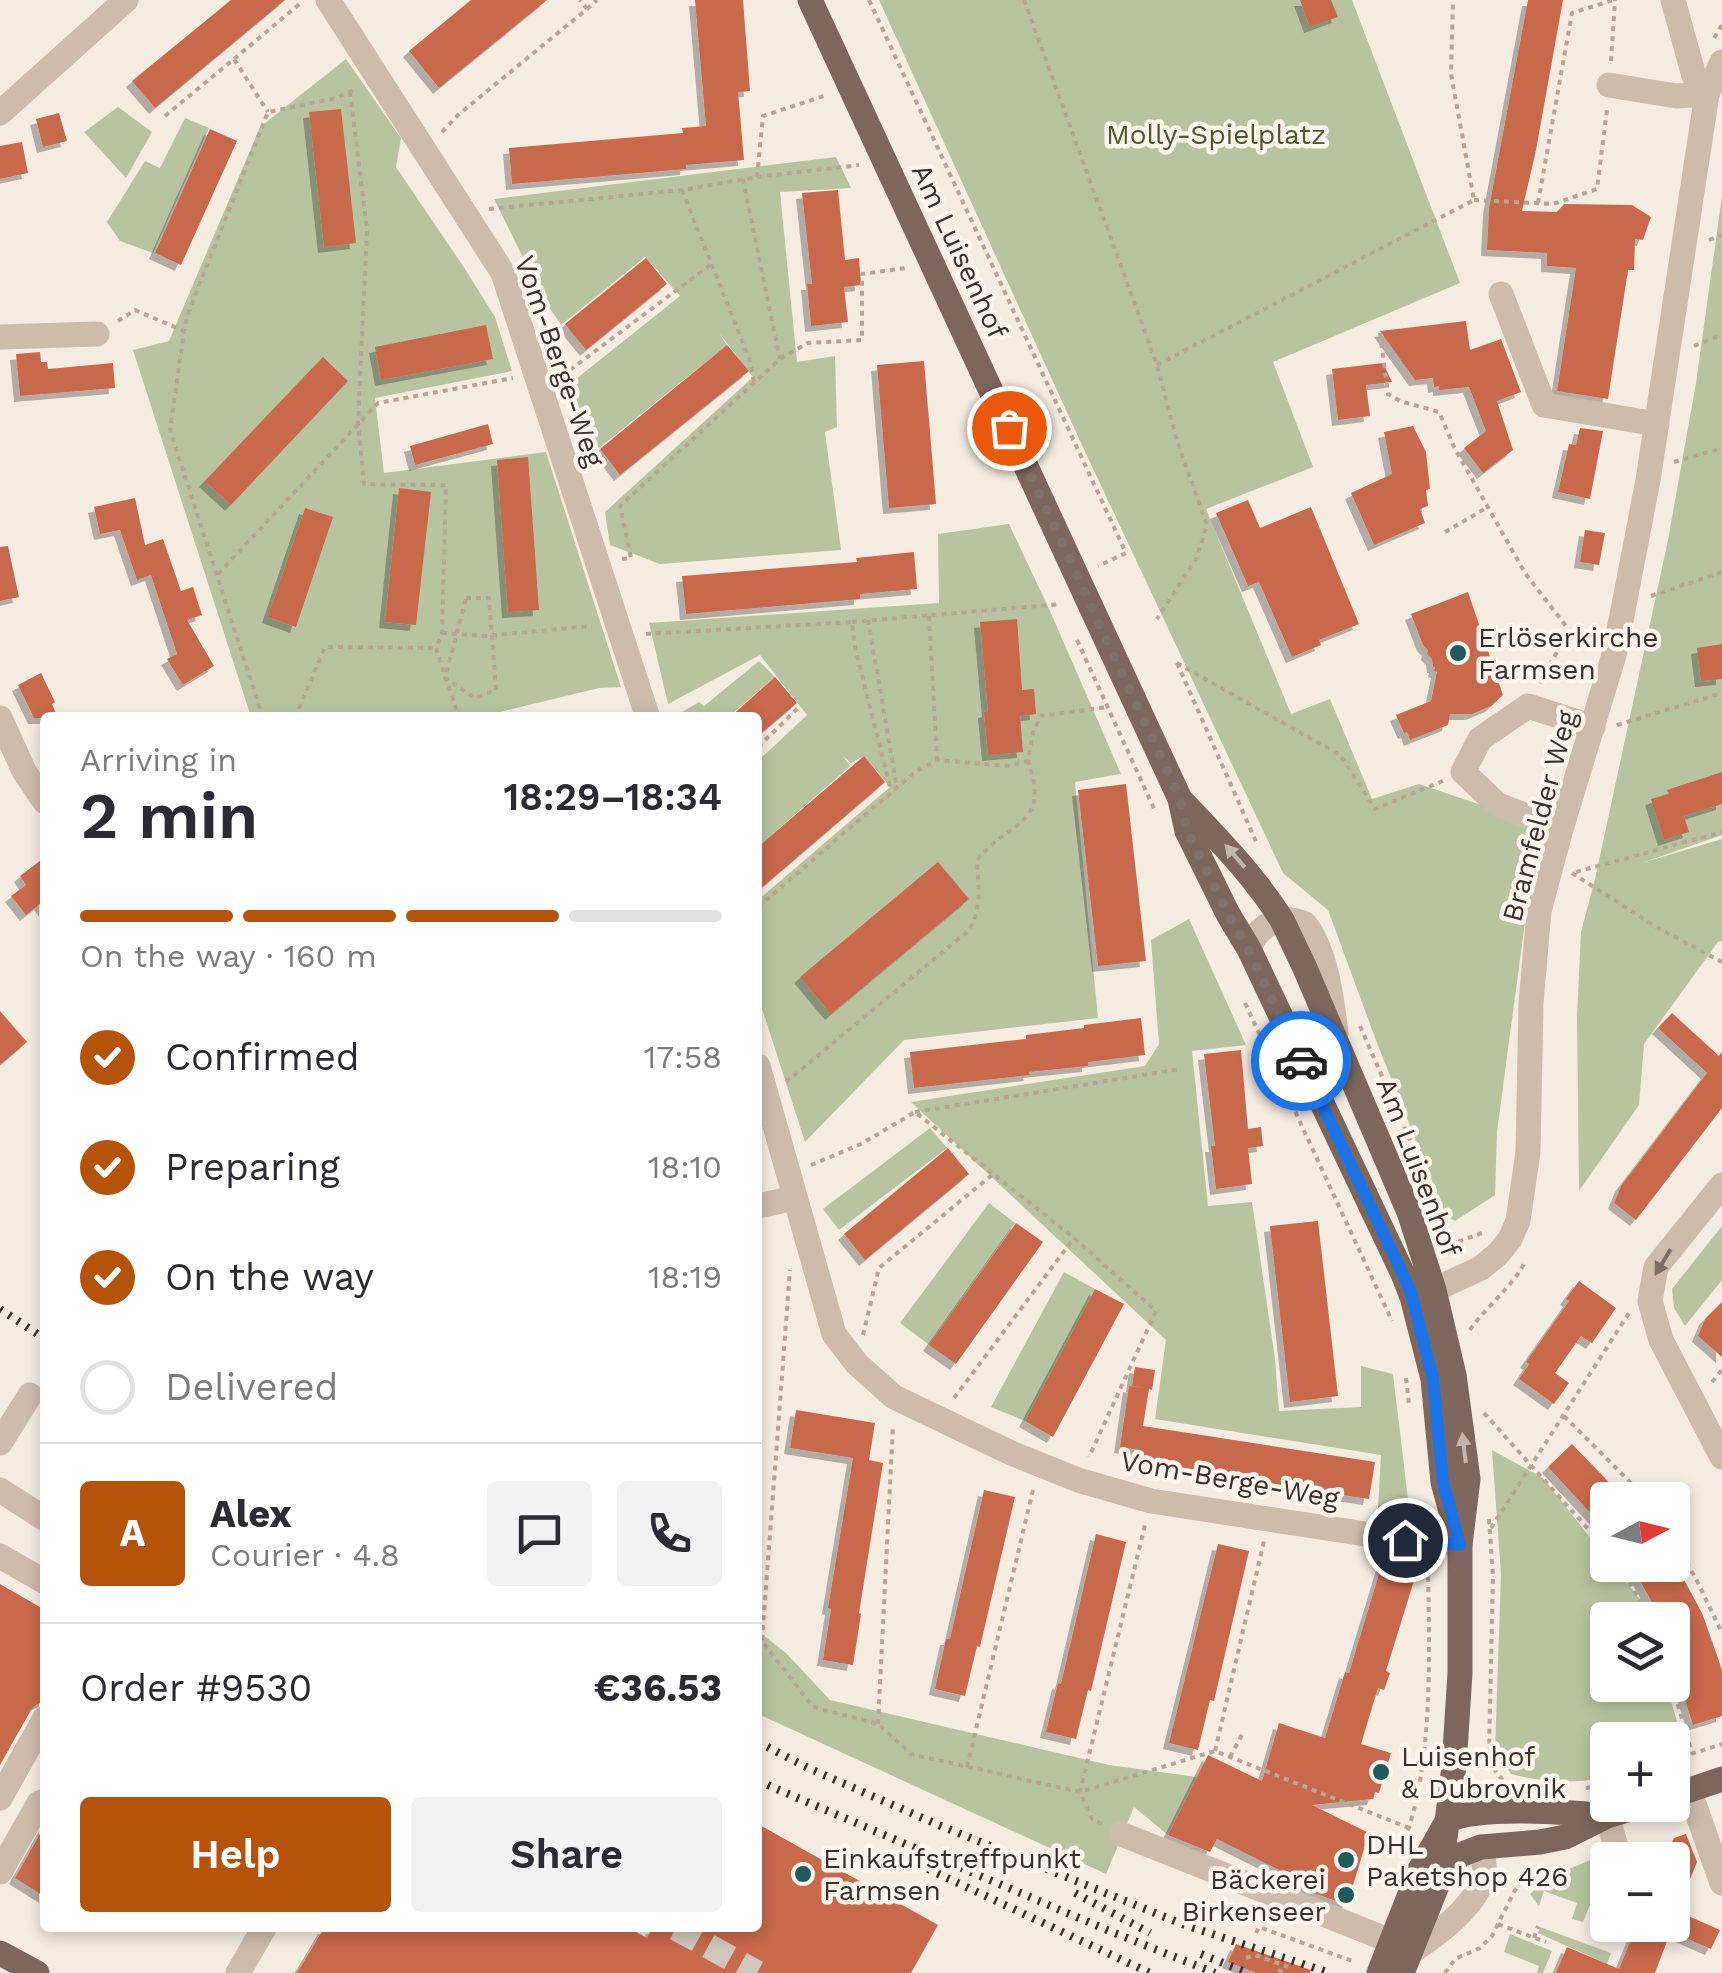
<!DOCTYPE html>
<html lang="en">
<head>
<meta charset="utf-8">
<style>
  body { margin:0; font-family:"Work Sans",sans-serif; background:#f2f2f3; color:#2b2b33; height:100vh; display:flex; flex-direction:column; font-size:38px; white-space:nowrap }
  * { box-sizing:border-box; margin:0 }
  p { font-size:32px; color:#7c7c81 }
  .icon { flex:none; width:55px; height:55px; fill:none; stroke:currentColor; stroke-width:2; stroke-linecap:round; stroke-linejoin:round }
  .map { position:relative; flex:1; overflow:hidden }
  .drawer { position:absolute; left:40px; top:712px; width:722px; height:1220px; display:flex; flex-direction:column; background:#fff; border-radius:10px; box-shadow:0 5px 15px #0003 }
  .drawer>* { flex:none }
  .needle { width:65px; rotate:83deg }
  .fabs { position:absolute; left:1590px; top:1482px; display:grid; gap:20px }
  .fabs a { display:grid; place-items:center; width:100px; height:100px; border-radius:10px; background:#fff; box-shadow:0 5px 15px #0003; font-size:50px }
  .pin { position:absolute; display:grid; place-items:center; width:85px; height:85px; color:#fff; margin:-42px; border:5px solid #fff; border-radius:50%; box-shadow:0 2px 10px #0007 }
  .courier { position:absolute; display:grid; place-items:center; width:100px; height:100px; margin:-50px; border:8px solid #1a73e8; border-radius:50%; background:#fff; color:#222; box-shadow:0 2px 12px #0007 }
  .head em { font-style:normal; font-weight:600 }
  .head div { display:flex; flex-direction:column-reverse }
  .head { display:flex; align-items:center; justify-content:space-between; height:170px; padding:0 40px }
  h1 { font-size:65px; font-weight:600; line-height:75px }
  .bar { display:grid; grid-template-columns:repeat(4,1fr); gap:15px 10px; align-content:center; height:120px; padding:0 40px }
  .bar i { height:12px; border-radius:8px; background:#e1e1e2 }
  .bar .current { background:#b45309 }
  .bar p { grid-column:span 4 }
  .line { display:flex; align-items:center; gap:25px; padding:0 40px; border-top:2px solid #e1e1e2 }
  .line div { flex:1 }
  .round { display:grid; place-items:center; flex:none; width:105px; height:105px; border-radius:10px; background:#f2f2f3 }
  ol { padding:0 40px; list-style:none }
  li { display:flex; align-items:center; gap:30px; height:110px }
  li p { margin-inline-start:auto }
  li .icon { padding:10px; border-radius:50%; background:#b45309; color:#fff; stroke-width:4 }
  li:last-child { color:#7c7c81 }
  li i { width:55px; height:55px; border:5px solid #e1e1e2; border-radius:50% }
  .cta { display:flex; gap:20px; margin-top:auto; padding:20px 40px }
  .cta a { flex:1; height:115px; border-radius:10px; background:#b45309; color:#fff; font-size:40px; font-weight:600; line-height:115px; text-align:center }
  .cta a+a { background:#f2f2f3; color:#2b2b33 }
  .map>svg:first-child { display:block }
  .green { fill:#b8c4a0 }
  .building { fill:#c8694b; filter:url(#shadow) }
  .lines { fill:none; stroke-linecap:round; stroke-linejoin:round }
  .minor-tunnel { stroke:#cfc6bd; stroke-width:25; stroke-dasharray:25 12; stroke-linecap:butt }
  .path { stroke:#b9a596; stroke-width:4; stroke-dasharray:5 5; stroke-linecap:butt }
  .minor { stroke:#cdbbac; stroke-width:25 }
  .major { stroke:#7d675c; stroke-width:25 }
  .rail { stroke:#3b302b; stroke-width:8; stroke-dasharray:2.5 8; stroke-linecap:butt }
  .oneway { fill:#c2b5ac }
  .oneway2 { fill:#7d6f65 }
  .done { stroke:#7c716b; stroke-width:10; stroke-dasharray:0 18 }
  .route { stroke:#1a73e8; stroke-width:12 }
  .poi-dot { fill:#1f5a5e; stroke:#fbf5ee; stroke-width:4 }
  .labels { text-anchor:middle; stroke-width:9; stroke-linejoin:round; paint-order:stroke }
  .park-label { font-size:28px; fill:#4a5a2e; stroke:#fbf5ee }
  .street-label { font-size:28px; fill:#3b302b; stroke:#fbf5ee }
  .poi-label { font-size:28px; fill:#3b302b; stroke:#fbf5ee; text-anchor:start }
</style>
</head>
<body>
<div class="map">
<svg width="1722" height="1973" viewBox="0 0 1722 1973">
  <defs>
    <filter id="shadow"><feDropShadow dx="-6" dy="6" stdDeviation="0" flood-color="#0004"/></filter>
  </defs>
  <rect width="100%" height="100%" fill="#f4ebe1"/>
  <path class="green" d="M879,0H1352L1460,283L1273,362L1313,467L1206,509L1291,714L1330,699L1372,799L1419,784L1538,824L1497,1132L1495,1195L1455,1221L1446,1216L1377,1043L1328,910L1283,873L1081,443Z
    M346,59L401,138L396,167L465,269L495,317L512,371L375,398L384,473L546,452L621,687L599,688L479,717H251L133,350L169,341L260,127Z
    M118,107L152,132L126,178L84,132Z
    M185,118L209,128L153,253L120,241L107,222L145,161L160,168Z
    M836,157L851,188L780,192L797,362L835,356L837,427L825,432L841,550L660,564L610,545L605,512L753,377L719,333L727,345L599,448L566,387L680,296L645,257L561,325L543,298L494,199Z
    M1722,196V835L1642,863L1722,839V941L1718,942L1644,1044L1639,1105L1579,1191L1577,1016L1581,932L1595,879L1668,540L1696,383Z
    M1009,524L1050,611L1121,774L1075,782L1098,1018L904,1040L805,1142L758,996V900L890,787L864,756L851,763L843,756L850,766L758,847V761L807,715L760,655L668,704L649,623L939,603L938,534Z
    M759,661L775,677L728,717L678,718L682,712L699,702L704,706Z
    M1189,919L1246,1045L1192,1051L1208,1206L1252,1202L1275,1359L1279,1411L1361,1407V1366L1393,1374L1410,1516L1378,1508L1381,1455L1155,1419L1166,1340L911,1102L1145,1066L1159,1044L1151,940Z
    M930,1128L947,1148L839,1230L823,1209Z
    M989,1203L1015,1223L929,1345L900,1323Z
    M1722,1226V1280L1685,1326L1674,1308L1672,1289Z
    M1064,1272L1095,1289L1025,1421L991,1407Z
    M1492,1450L1543,1478L1607,1559L1608,1565H1612L1640,1599L1646,1620H1608V1685H1666L1685,1747L1673,1751L1672,1740H1608L1607,1776C1578,1785 1541,1782 1511,1774L1495,1751L1501,1574Z
    M758,1631L786,1653L830,1700L1109,1765L1197,1777L1168,1835L1134,1807L1106,1874L758,1714Z
    M1608,1853V1860L1583,1922L1572,1919L1577,1903L1544,1891L1539,1906L1530,1894L1549,1877Z
    M1540,1927L1611,1953L1607,1964L1538,1933Z
    M1510,1934L1552,1951L1543,1973H1537L1539,1966L1504,1952Z"/>
  <path class="building" d="M231,0H285L155,108L132,81Z
    M471,0H547L439,88L409,51Z
    M695,0H743L750,91L738,92L744,160L686,165V169L512,184L509,148L683,133L682,128L706,126Z
    M1300,0H1331L1338,17L1310,27Z
    M1528,0H1563L1536,150L1522,211L1557,212L1564,204L1632,205L1651,217L1643,240L1635,239L1634,270H1628L1608,399L1557,391L1576,268L1547,266V253L1487,250L1489,208Z
    M341,109L356,243L324,247L309,112Z
    M59,113L67,141L43,147L36,119Z
    M210,129L237,141L181,265L155,253Z
    M22,142L28,173L0,179V146Z
    M838,190L845,260L859,258L861,285L844,287L848,322L811,326L807,284H812L802,193Z
    M646,258L667,284L586,350L565,324Z
    M1466,321L1470,350L1501,339L1521,392L1497,401L1513,450L1483,473L1464,448L1486,431L1469,387L1439,390V386L1434,387L1433,378L1415,380L1380,331Z
    M486,325L493,359L381,380L375,347Z
    M727,345L749,371L620,475L600,449Z
    M40,352L41,362H47L48,369L113,363L115,388L20,396L16,354Z
    M323,357L348,381L231,505L205,481Z
    M924,361L936,504L889,508L877,365Z
    M1383,363L1392,382L1366,385L1370,416L1338,420L1332,369Z
    M488,424L493,444L415,465L410,446Z
    M1413,426L1426,452L1430,489L1426,490L1428,506L1420,509L1425,523L1374,545L1351,493L1392,474L1384,432Z
    M1580,428L1603,431L1590,499L1558,492L1569,444L1576,445Z
    M528,457L539,610L508,612L497,460Z
    M399,488L431,492L416,625L385,622Z
    M135,498L145,545L163,539L181,591L193,587L202,615L187,620L214,666L183,685L167,659L177,654L151,575L137,580L120,530L100,534L94,507Z
    M1248,500L1260,528L1311,507L1359,624L1319,640L1321,645L1292,657L1259,582L1248,586L1216,513Z
    M305,508L333,517L296,627L268,617Z
    M1585,530L1605,533L1599,565L1580,562Z
    M8,546L19,597L0,601V547Z
    M914,552L917,589L860,594V599L686,614L682,576L857,562L856,558Z
    M1468,592L1503,695L1491,706L1472,714H1450L1448,725L1410,740L1407,732L1404,733L1396,715L1431,701L1437,672L1434,671L1435,667H1433L1432,659L1427,654L1428,650L1423,645L1411,614Z
    M1017,619L1022,690L1034,689L1036,714L1020,716L1023,752L988,755L984,712L988,711L980,622Z
    M1722,644V679L1701,681L1697,648Z
    M41,673L55,702L52,704L58,718H34L18,685Z
    M775,677L797,703L758,736V718H729Z
    M864,756L885,782L758,891V847Z
    M1722,772V804L1684,816L1689,832L1664,840L1651,799L1669,794L1667,790Z
    M1126,784L1146,961L1098,966L1078,790Z
    M45,857V911L40,904L26,915L11,896L26,885L20,876Z
    M938,862L969,899L831,1014L800,977Z
    M0,1011L27,1042L0,1065Z
    M1672,1013L1719,1056L1722,1052V1108L1636,1220L1614,1203L1621,1186L1707,1073L1658,1028Z
    M1141,1018L1145,1055L1088,1062V1066L1029,1072L1030,1075L914,1088L910,1052L1026,1039V1035L1084,1028V1025Z
    M1241,1050L1248,1129L1261,1127L1263,1146L1248,1148L1252,1184L1216,1189L1211,1146H1215L1204,1054Z
    M948,1148L969,1174L865,1260L844,1234Z
    M1318,1221L1338,1396L1290,1402L1270,1226Z
    M1016,1223L1043,1242L956,1364L929,1345Z
    M1579,1281L1616,1308L1592,1343L1581,1336L1555,1373L1569,1383L1554,1404L1519,1379L1529,1364L1526,1362L1569,1301L1566,1299Z
    M1095,1289L1124,1304L1053,1437L1025,1421Z
    M1722,1302V1357L1698,1336L1705,1319Z
    M1135,1367L1155,1370L1152,1390L1149,1389L1143,1426L1375,1462L1369,1499L1196,1473V1470L1138,1461L1139,1450L1120,1447L1129,1386L1146,1388L1132,1386Z
    M796,1410L875,1423L869,1460L883,1463L859,1613L861,1614L853,1665L823,1660L831,1609L828,1608L853,1458L790,1448Z
    M1572,1444L1626,1500H1608V1532L1548,1467Z
    M984,1490L1015,1497L980,1647L977,1646L965,1696L935,1689L946,1639H950Z
    M1096,1534L1126,1542L1091,1691L1088,1690L1076,1739L1046,1732L1058,1683L1061,1684Z
    M1218,1544L1249,1551L1214,1701L1210,1700L1198,1750L1169,1743Z
    M1383,1561L1417,1571L1386,1671L1390,1673L1384,1690L1378,1688L1361,1744L1391,1753L1379,1793L1375,1792L1373,1799L1312,1805L1369,1833L1347,1905L1303,1889L1305,1883L1217,1839L1210,1852L1168,1835L1208,1755L1262,1781L1279,1723L1325,1738L1345,1672L1349,1673Z
    M1631,1565H1676L1702,1613L1718,1658L1722,1671V1716L1693,1725L1673,1662L1679,1660L1672,1643V1620H1662Z
    M0,1584L45,1610V1701L36,1705L31,1710L0,1765Z
    M758,1824L938,1925L911,1973H297L324,1928H629L647,1938L652,1928H758Z
    M45,1825V1897L15,1878Z
    M1686,1834L1697,1862L1677,1911L1720,1930L1711,1949L1672,1932V1928L1655,1973H1556L1567,1947L1619,1969L1637,1925H1672V1860H1663L1674,1838Z
    M1236,1944L1311,1970L1310,1973H1256L1228,1962Z"/>
  <g class="lines">
    <path class="minor-tunnel" d="M676,1928L757,1973"/>
    <path class="path" d="M869,0L1126,553L1098,566
      M1024,0L1157,365L1177,441L1207,525L1196,559L1157,619
      M587,9L597,0
      M1714,38L1722,25
      M234,59L303,1
      M1611,61L1615,0
      M350,92L367,230L358,423L364,484L446,485L442,633L436,648L459,718
      M165,116L234,59L268,112
      M442,132L458,115L587,9L580,0
      M757,177L763,116L827,95
      M743,179L780,359
      M682,190L750,361L754,382
      M1474,200L1553,204L1597,189L1607,110
      M1538,203L1572,13L1613,0
      M489,209L682,190L757,177L859,165
      M1709,240L1722,235
      M118,321L135,310L184,331
      M1380,333L1388,394L1400,401L1439,412L1454,447L1525,573L1569,630L1592,643
      M1694,346L1722,335
      M1157,365L1474,200L1451,74L1453,0
      M562,376L710,265
      M1674,462L1722,448
      M1445,532L1488,507
      M622,559L631,558L620,506L780,359L808,343L862,340V274L906,268
      M218,574L378,403L513,378
      M1651,596L1722,572
      M466,598H489L496,690L475,698L445,678Z
      M929,616L937,760
      M868,620L897,788
      M852,622L1061,604
      M442,633L483,636L592,626
      M646,634L852,622L855,647L891,791
      M1077,640L1156,813
      M1177,663L1258,846
      M1177,663L1340,755L1375,809L1443,781
      M1540,683L1569,630
      M263,718L170,430L184,331L187,316L268,112L336,98L356,89
      M295,718L325,647L436,648
      M1617,725L1722,693
      M758,747L798,708
      M1576,872L1722,832
      M1572,873L1658,928L1722,962
      M758,907L915,772L937,760L1009,766L1028,761L1033,732L1041,716L1107,707
      M1245,1003L1392,1321
      M1360,1026L1413,1147L1425,1183
      M786,1082L968,931C983,909 978,885 977,860C1011,819 1051,825 1028,761
      M915,1112L1181,1069
      M811,1165L861,1144L915,1112L1074,1238L1156,1311L1089,1457
      M1443,1235L1451,1254
      M1449,1245L1482,1233
      M1470,1330C1487,1305 1513,1287 1526,1260
      M863,1335L879,1268L992,1175
      M1406,1378L1409,1404
      M1712,1382L1722,1370
      M954,1398L1074,1238
      M1484,1413L1608,1551
      M1564,1416L1636,1488L1646,1500
      M1489,1519L1493,1576L1489,1750C1491,1767 1497,1777 1511,1786
      M1491,1528L1629,1313
      M1672,1536L1696,1579L1722,1633
      M1619,1565L1651,1620
      M758,1636L813,1707L878,1724L911,1754L1080,1792L1215,1751L1409,1828
      M762,1640L790,1270
      M1672,1685L1692,1753
      M878,1724L893,1425
      M1215,1751L1264,1541
      M1230,1757L1243,1733
      M1672,1760L1722,1744
      M967,1767L1033,1490
      M1586,1788L1608,1784
      M1102,1824L1092,1819L1080,1792L1145,1525
      M1401,1849C1435,1768 1429,1650 1428,1562
      M1498,1924L1546,1942
      M1256,1933L1259,1927L1355,1962
      M1534,1938L1538,1926
      M1246,1958L1255,1955L1288,1967
      M1278,1970L1285,1973
      M1445,1973L1455,1959L1480,1948L1492,1936L1515,1890L1535,1867"/>
    <path class="minor" d="M328,0L503,273L648,718
      M1609,85L1676,96L1707,94L1694,76L1673,0
      M0,113L126,0
      M1501,294L1544,405L1657,424
      M0,337L97,334
      M0,718L24,771L45,802
      M1561,829L1498,805L1463,772L1480,739L1528,706L1593,727
      M1249,949C1257,925 1282,913 1305,924C1326,950 1332,1000 1336,1033
      M758,1066L834,1334L857,1364L894,1397L1011,1453L1078,1480L1151,1501L1405,1540H1427L1460,1545
      M1722,1185L1656,1267L1650,1301L1661,1340L1722,1457
      M758,1206L795,1198
      M1415,1296L1434,1290L1481,1268L1498,1254L1510,1239L1518,1221L1528,1152L1531,1003L1539,911L1561,829L1614,655L1624,605L1648,480L1707,94L1722,62
      M0,1443L30,1395
      M0,1490L45,1519
      M0,1556L45,1582
      M1689,1790L1722,1883
      M0,1798L45,1718
      M1607,1816L1620,1860
      M1121,1834L1391,1941
      M0,1872L39,1803L45,1801
      M1409,1953C1434,1937 1481,1904 1484,1871C1485,1863 1482,1855 1481,1847
      M238,1973L264,1928"/>
    <path class="major" d="M810,0L1180,799L1187,831L1228,914L1249,949L1403,1274L1412,1297L1433,1379L1443,1482L1460,1545
      M1180,799C1217,838 1253,874 1282,920L1304,966L1409,1212L1434,1290L1454,1375L1468,1479L1460,1545V1673L1454,1766L1440,1878
      M1672,1796L1722,1779
      M0,1953L37,1973
      M1379,1973L1419,1871L1447,1821C1477,1805 1571,1812 1607,1816
      M1402,1973L1440,1878L1460,1855L1481,1847L1540,1842L1565,1837L1607,1816L1643,1805"/>
    <path class="rail" d="M0,1309L45,1339
      M758,1742L808,1768L941,1826L1182,1924L1330,1973
      M758,1781L1107,1930L1215,1973
      M928,1869L1150,1973
      M1075,1893L1150,1933
      M1201,1954L1248,1973"/>
  </g>
  <defs><path id="oneway-solid" d="M-6-.8H1V-3.2L6.5 0L1 3.2V.8H-6Z" transform="scale(2.5)"/></defs>
  <g class="oneway">
    <use href="#oneway-solid" transform="translate(1235 856) rotate(-131)"/>
    <use href="#oneway-solid" transform="translate(1464 1448) rotate(-97)"/>
  </g>
  <use class="oneway2" href="#oneway-solid" transform="translate(1663 1262) rotate(121)"/>
  <g class="lines">
    <path class="done" d="M1009,428L1180,799L1187,830L1228,914L1248,949L1301,1061"/>
    <path class="route" d="M1301,1061L1403,1274L1412,1296L1433,1379L1443,1482L1460,1545L1427,1540H1405"/>
  </g>
  <g class="poi-dot">
    <circle cx="1458" cy="653" r="10"/>
    <circle cx="1381" cy="1772" r="10"/>
    <circle cx="1346" cy="1860" r="10"/>
    <circle cx="803" cy="1874" r="10"/>
    <circle cx="1346" cy="1895" r="10"/>
  </g>
  <g class="labels">
    <g class="park-label">
      <text x="1216" y="144">Molly-Spielplatz</text>
    </g>
    <g class="street-label">
      <text transform="translate(960 251) rotate(65)" y="10">Am Luisenhof</text>
      <text transform="translate(560 361) rotate(71)" y="10">Vom-Berge-Weg</text>
      <text transform="translate(1539 816) rotate(-75)" y="10">Bramfelder Weg</text>
      <text transform="translate(1419 1167) rotate(69)" y="10">Am Luisenhof</text>
      <text transform="translate(1230 1479) rotate(10)" y="10">Vom-Berge-Weg</text>
    </g>
    <g class="poi-label">
      <text x="1478" y="647">Erlöserkirche<tspan x="1478" dy="32">Farmsen</tspan></text>
      <text x="1401" y="1766">Luisenhof<tspan x="1401" dy="32">&amp; Dubrovnik</tspan></text>
      <text x="1366" y="1854">DHL<tspan x="1366" dy="32">Paketshop 426</tspan></text>
      <text x="823" y="1868">Einkaufstreffpunkt<tspan x="823" dy="32">Farmsen</tspan></text>
      <text x="1326" y="1889" text-anchor="end">Bäckerei<tspan x="1326" dy="32">Birkenseer</tspan></text>
    </g>
  </g>
</svg>
<div class="fabs">
<a><svg class="needle" viewBox="-14 -14 28 28"><path d="M0-13l5 13h-10z" fill="#e53935"/><path d="M0 13l5-13h-10z" fill="#7c7c81"/></svg></a>
<a><svg class="icon" aria-label="layers" viewBox="0 0 24 24"><path d="M12 4l9 5-9 5-9-5zM3 14l9 5 9-5"/></svg></a>
<a>+</a>
<a>−</a>
</div>
<div class="pin" style="left:1009px;top:428px;background:#ea580c"><svg class="icon" aria-label="bag" viewBox="0 0 24 24"><path d="M5 8h14l-1 12H6zM9 8a3 3 0 0 1 6 0"/></svg></div>
<div class="pin" style="left:1405px;top:1540px;background:#1f2937"><svg class="icon" aria-label="home" viewBox="0 0 24 24"><path d="M3 11l9-7 9 7M6 9v11h12V9"/></svg></div>
<div class="courier" style="left:1301px;top:1061px"><svg class="icon" aria-label="car" viewBox="0 0 24 24"><path d="M5 17H2v-5l4-1 3-4h7l3 4 3 1v5h-3M9 17h6M6 11h13"/><circle cx="7" cy="17" r="2"/><circle cx="17" cy="17" r="2"/></svg></div>
<section class="drawer">
<div class="head"><div><h1>2 min</h1><p>Arriving in</p></div><em>18:29–18:34</em></div>
<div class="bar"><i class="current"></i><i class="current"></i><i class="current"></i><i></i><p>On the way · 160 m</p></div>
<ol>
<li><svg class="icon" aria-label="check" viewBox="0 0 24 24"><path d="M5 12l5 5 9-10"/></svg>Confirmed<p>17:58</p></li>
<li><svg class="icon" aria-label="check" viewBox="0 0 24 24"><path d="M5 12l5 5 9-10"/></svg>Preparing<p>18:10</p></li>
<li><svg class="icon" aria-label="check" viewBox="0 0 24 24"><path d="M5 12l5 5 9-10"/></svg>On the way<p>18:19</p></li>
<li><i></i>Delivered</li>
</ol>
<div class="line" style="height:180px"><b class="round" style="background:#b45309;color:#fff">A</b><div><b>Alex</b><p>Courier · 4.8</p></div><a class="round"><svg class="icon" aria-label="chat" viewBox="0 0 24 24"><path d="M4 5h16v11H9l-5 4z"/></svg></a><a class="round"><svg class="icon" aria-label="phone" viewBox="0 0 24 24"><path d="M5 4h4l2 5-3 2q2 4 5 5l2-3 5 2v4C11 20 4 13 5 4z"/></svg></a></div>
<div class="line" style="height:130px"><div>Order #9530</div><b>€36.53</b></div>
<div class="cta"><a>Help</a><a>Share</a></div>
</section>
</div>
</body>
</html>
